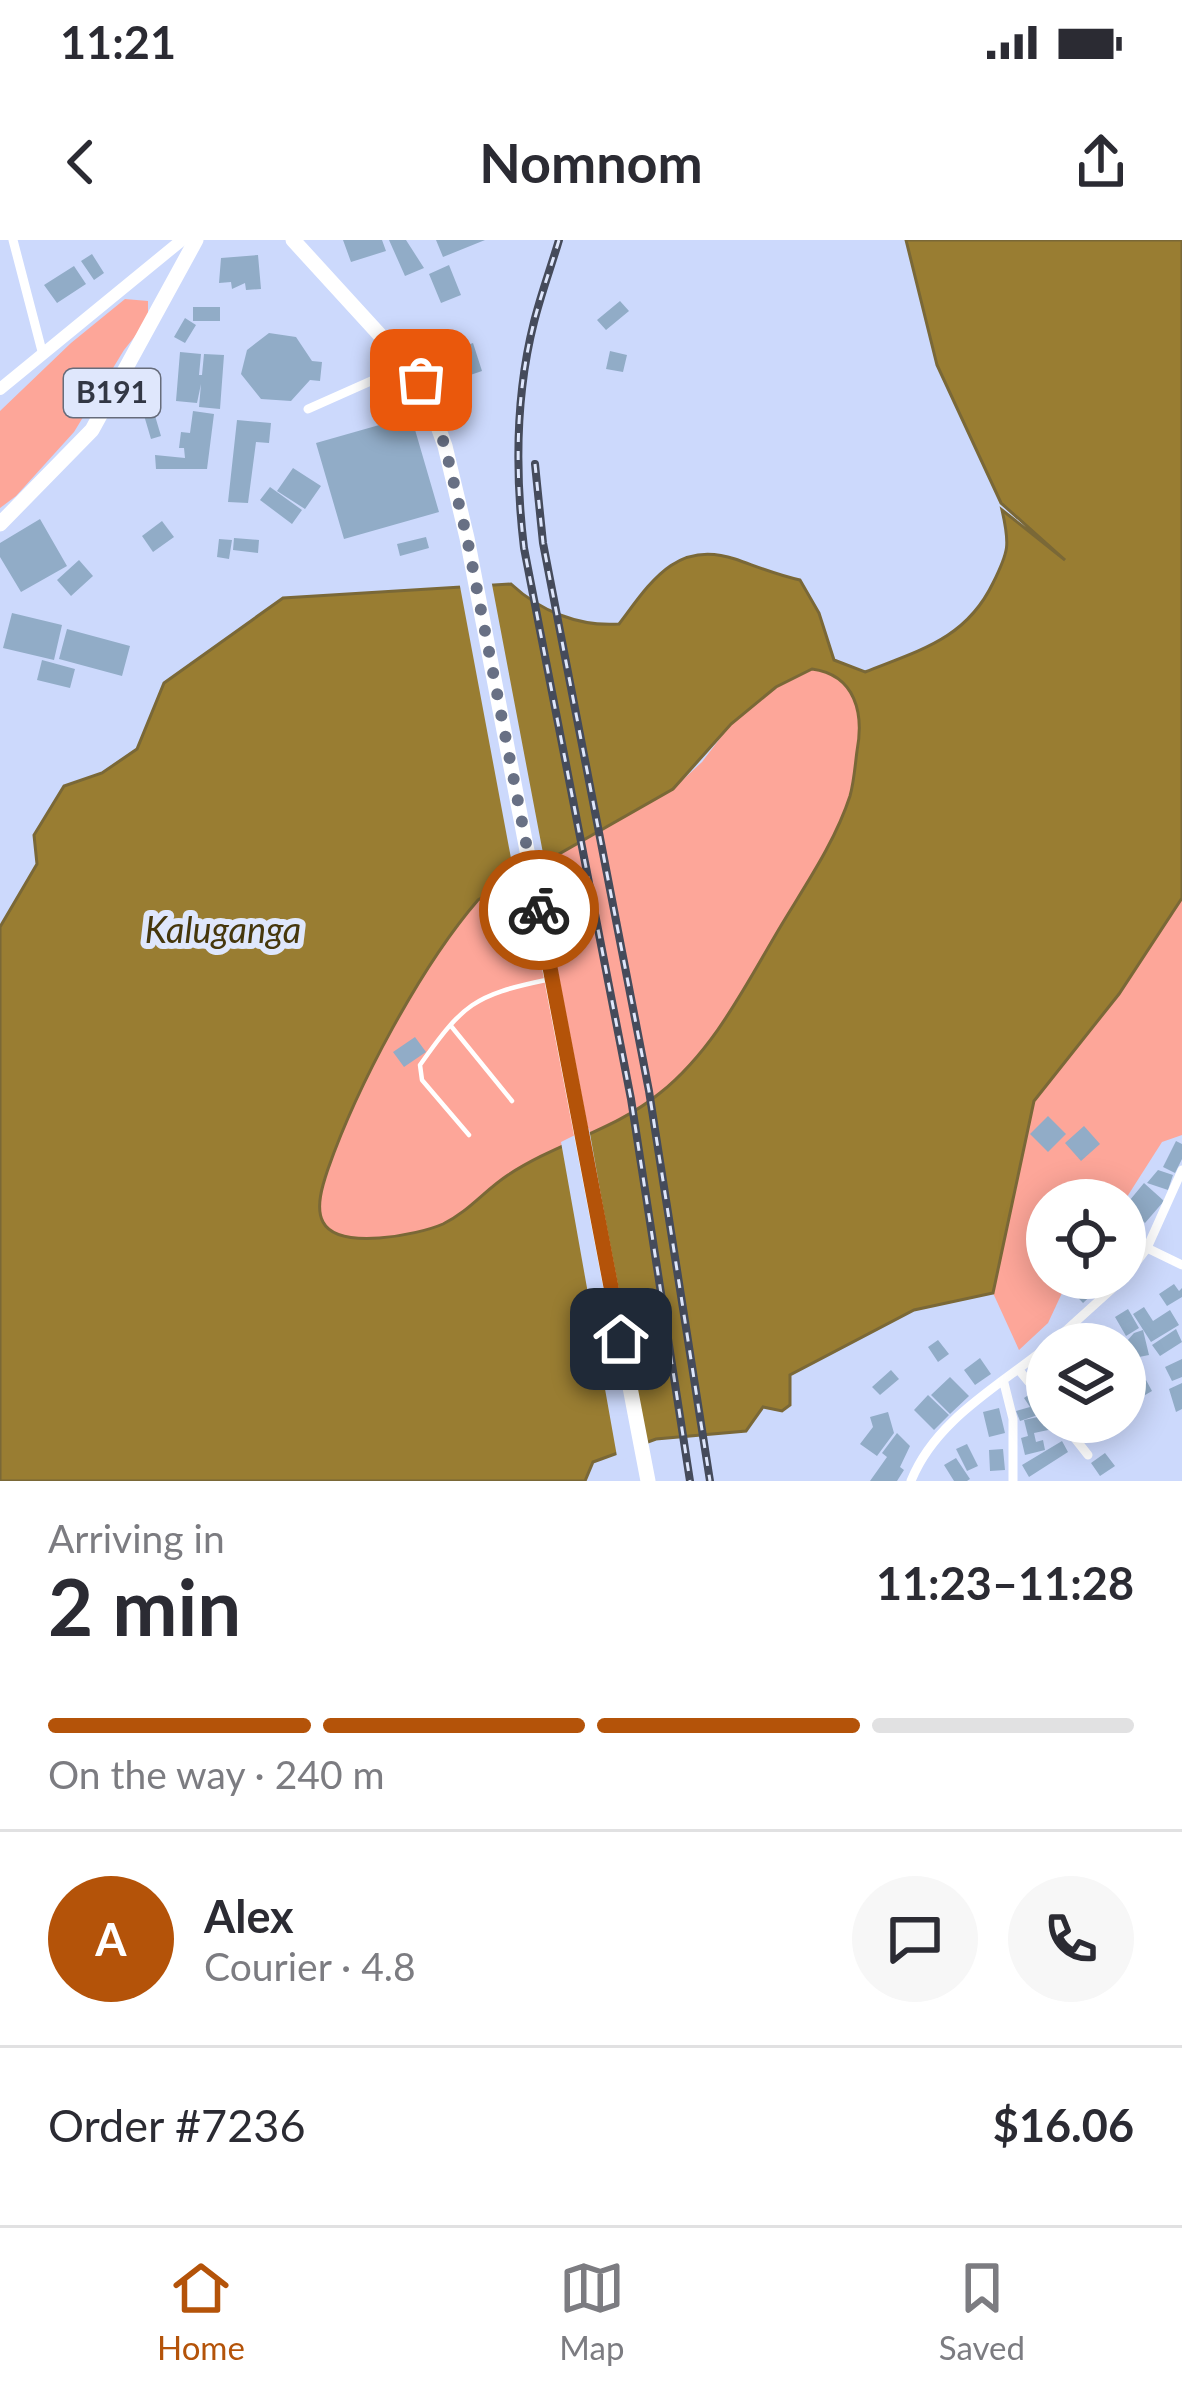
<!DOCTYPE html>
<html lang="en">
<head>
<meta charset="utf-8">
<style>
  body { margin:0; font-family:Lato,sans-serif; background:#f7f7f7; color:#2b2b33; height:100vh; display:flex; flex-direction:column; font-size:45px; white-space:nowrap }
  * { box-sizing:border-box; margin:0 }
  p { font-size:39px; color:#7c7c81 }
  .icon { flex:none; width:66px; height:66px; fill:none; stroke:currentColor; stroke-width:2; stroke-linecap:round; stroke-linejoin:round }
  .map { position:relative; height:1241px; overflow:hidden }
  .drawer { display:flex; flex-direction:column; background:#fff; flex:1 }
  .drawer>* { flex:none }
  .buttons { position:absolute; left:1026px; top:939px; display:grid; gap:24px }
  .buttons a { display:grid; place-items:center; width:120px; height:120px; border-radius:50%; background:#fff; box-shadow:0 6px 30px #0003; font-size:60px }
  .pin { position:absolute; display:grid; place-items:center; width:102px; height:102px; color:#fff; margin:-51px; border-radius:24px; box-shadow:0 6px 18px #0006 }
  .courier { position:absolute; display:grid; place-items:center; width:120px; height:120px; margin:-60px; border:9px solid #b45309; border-radius:50%; background:#fff; color:#222; box-shadow:0 3px 15px #0007 }
  .head em { font-style:normal; font-weight:700 }
  .head div { display:flex; flex-direction:column-reverse }
  .head { display:flex; align-items:center; justify-content:space-between; height:204px; padding:0 48px }
  h1 { font-size:78px; font-weight:700; line-height:90px }
  .bar { display:grid; grid-template-columns:repeat(4,1fr); gap:18px 12px; align-content:center; height:144px; padding:0 48px }
  .bar i { height:15px; border-radius:9px; background:#e1e1e2 }
  .bar .on { background:#b45309 }
  .bar p { grid-column:span 4 }
  .line { display:flex; align-items:center; gap:30px; padding:0 48px; border-top:3px solid #e1e1e2 }
  .line div { flex:1 }
  .round { display:grid; place-items:center; flex:none; width:126px; height:126px; border-radius:63px; background:#f7f7f7 }
  .status { display:flex; justify-content:space-between; align-items:center; height:84px; padding:0 60px; background:#fff; direction:ltr }
  .status svg { height:33px; fill:currentColor }
  header { display:flex; justify-content:space-between; align-items:center; height:156px; padding:0 48px; background:#fff; font-size:54px; font-weight:700 }
  .tabs { display:flex; justify-content:space-around; align-items:center; height:168px; border-top:3px solid #e1e1e2; background:#fff; font-size:33px; color:#7c7c81 }
  .tabs a { display:grid; justify-items:center; gap:6px }
  .tabs .on { color:#b45309 }
  .map>svg:first-child { display:block }
  .green { fill:#fda699 }
  .water { fill:#997d32; stroke:#7a6837; stroke-width:3; fill-rule:evenodd }
  .pier { fill:#ccd9fc }
  .building { fill:#91acc7 }
  .lines { fill:none; stroke-linecap:round; stroke-linejoin:round }
  .service { stroke:#fff; stroke-width:4.5 }
  .minor { stroke:#fff; stroke-width:9 }
  .tertiary { stroke:#fff; stroke-width:12 }
  .primary { stroke:#fff; stroke-width:15 }
  .trunk { stroke:#fff; stroke-width:15 }
  .rail-casing { stroke:#454b5b; stroke-width:8 }
  .rail { stroke:#dfe7fc; stroke-width:3; stroke-dasharray:9; stroke-linecap:butt }
  .done { stroke:#687084; stroke-width:12; stroke-dasharray:0 21.6 }
  .route { stroke:#b45309; stroke-width:15 }
  .labels { text-anchor:middle; stroke-width:12; stroke-linejoin:round; paint-order:stroke }
  .shield { fill:#dfe7fc; stroke:#666c7b; stroke-width:3 }
  .shield-label { font-size:30px; font-weight:bold; fill:#323744 }
  .water-label { font-size:36px; font-style:italic; fill:#46370c; stroke:#dfe7fc }
</style>
</head>
<body>
<div class="status"><b>11:21</b><svg viewBox="0 0 49 12"><path d="M0 12V9h3v3zM5 12V6h3v6zM10 12V3h3v9zM15 12V0h3v12zM26 1h20v11H26zM47 4h2v5h-2z"/></svg></div>
<header><svg class="icon" aria-label="back" viewBox="0 0 24 24"><path d="M15 5l-7 7 7 7"/></svg>Nomnom<svg class="icon" aria-label="share" viewBox="0 0 24 24"><path d="M12 15V3M7 8l5-5 5 5M5 13v7h14v-7"/></svg></header>
<div class="map">
<svg width="1182" height="1241" viewBox="0 0 1182 1241">
  <rect width="100%" height="100%" fill="#ccd9fc"/>
  <path class="green" d="M125,59L148,61V80L124,110L74,192L16,256L0,268V171L71,103Z
    M812,429C856,435 864,474 858,511C855,526 854,542 850,556C835,602 806,644 782,684C746,744 715,809 660,853C615,890 556,903 508,935C485,950 468,972 442,984C418,995 338,1011 323,982C315,967 323,944 328,929C357,846 421,726 478,660L673,549L702,522L731,484L776,447Z
    M1182,657V895L1162,902L1125,960H1047V1038H1069L1048,1083L1019,1110L993,1053L1034,861Z"/>
  <path class="water" d="M906,0H1182V658L1119,754L1034,861L993,1053L914,1070L790,1135V1165L782,1171L763,1167L746,1191L656,1199L593,1222L585,1241H0V687L37,624L34,595L64,546L102,533L137,509L164,443L283,358L511,344C540,371 579,387 619,384C650,343 676,299 735,319C758,327 777,335 800,340L819,373L834,420L865,432C920,410 966,399 993,343C1009,311 1010,305 1002,270L1065,320L1001,263L937,125ZM812,429C856,435 864,474 857,511C855,526 854,542 850,556C835,602 806,644 782,684C746,744 715,809 660,853C615,890 556,903 508,935C485,950 468,972 443,984C418,995 338,1011 323,982C315,967 323,944 328,929C357,846 421,726 478,660L673,549L731,484L776,447Z"/>
  <path class="pier" d="M491,339L546,629L516,645L459,341Z
    M589,888L646,1210L618,1222L561,902Z"/>
  <path class="building" d="M343,0H382L386,11L351,22Z
    M389,0H406L424,28L405,36Z
    M436,0H485L443,17Z
    M92,14L104,33L94,40L81,21Z
    M258,15L261,49L246,50L245,43L232,49L231,42L219,43L221,18Z
    M449,25L461,55L441,63L429,34Z
    M74,26L86,44L57,63L44,45Z
    M620,61L629,71L606,90L597,80Z
    M193,67H220V81H193Z
    M185,78L196,85L185,103L174,97Z
    M269,93L296,97L312,121L322,122L320,141L310,140L291,161L261,159L241,134L247,110Z
    M473,103L482,131L441,145L432,118Z
    M610,111L627,115L623,132L606,129Z
    M180,112L201,114L199,135H202L204,114L224,115L220,169L199,167L201,144L197,163L176,161Z
    M153,169L161,196L151,199L143,172Z
    M193,171L214,174L207,229H156L155,215L185,218L184,208H179L181,192L190,193Z
    M411,176L439,272L344,299L316,203Z
    M237,180L271,183L269,203L256,202L248,263L228,262Z
    M293,228L321,246L305,269L277,251Z
    M270,247L302,270L292,284L260,260Z
    M40,279L67,326L21,352L0,317V303Z
    M162,281L174,297L153,312L142,296Z
    M426,297L429,308L400,316L397,304Z
    M234,298L259,300L258,313L233,310Z
    M219,299L232,300L229,319L217,317Z
    M79,320L93,336L71,356L57,340Z
    M12,373L62,385L54,420L3,408Z
    M67,389L130,406L122,436L59,419Z
    M42,420L75,429L70,448L37,440Z
    M415,797L426,812L404,827L393,812Z
    M1048,876L1066,894L1048,912L1030,894Z
    M1084,886L1100,904L1081,921L1065,903Z
    M1176,901L1182,904V919L1175,933L1163,927Z
    M1158,930L1173,935L1168,950L1147,943Z
    M1144,943L1164,961L1145,983L1125,966Z
    M1078,1038H1086L1097,1050L1083,1063L1068,1047Z
    M1174,1044L1179,1051L1182,1048V1057L1167,1066L1159,1054Z
    M1144,1067L1153,1081L1170,1070L1179,1085L1151,1102L1133,1074Z
    M1128,1069L1139,1088L1126,1096L1115,1077Z
    M1176,1089L1182,1102L1160,1116L1152,1105Z
    M1143,1090L1149,1115L1139,1117L1131,1113L1127,1101L1134,1093Z
    M938,1100L949,1114L938,1122L928,1107Z
    M980,1118L991,1134L975,1145L964,1130Z
    M1182,1119V1137L1172,1141L1165,1127Z
    M891,1130L899,1139L880,1155L872,1147Z
    M950,1137L969,1156L950,1174L931,1155Z
    M1146,1140L1152,1151L1128,1165L1125,1152Z
    M1182,1143V1169L1176,1172L1169,1149Z
    M1033,1152L1044,1173L1020,1181L1016,1171L1030,1167L1024,1158Z
    M928,1155L949,1175L934,1190L914,1170Z
    M999,1168L1005,1193L989,1197L983,1172Z
    M888,1172L894,1193L877,1216L860,1204L873,1187L870,1177Z
    M1047,1175L1053,1189L1034,1193L1036,1202L1043,1200L1045,1210L1025,1215L1021,1198L1028,1196L1024,1180Z
    M897,1193L910,1206L900,1227L904,1230L897,1241H870L887,1217L882,1213Z
    M1062,1201L1068,1212L1029,1237L1022,1225Z
    M967,1204L978,1226L967,1231L956,1209Z
    M1003,1209L1005,1230L990,1231L989,1210Z
    M1105,1213L1115,1226L1100,1236L1091,1223Z
    M956,1218L970,1239L967,1241H954L944,1225Z"/>
  <g class="lines">
    <path class="service" d="M451,786L512,861
      M469,895L422,840L420,825C463,764 474,755 546,740"/>
    <path class="minor" d="M13,0L43,115
      M308,169L407,125
      M1147,1008L1182,1025
      M1125,1037L1147,1008L1182,930
      M1051,1104L1124,1038
      M1019,1130L1047,1164
      M1004,1143L1013,1179V1241
      M1062,1182L1088,1215
      M911,1241C935,1180 999,1146 1047,1107"/>
    <path class="tertiary" d="M0,149L182,0"/>
    <path class="primary" d="M0,284L92,190L196,0"/>
    <path class="trunk" d="M293,0L421,140L445,206L467,298L648,1241"/>
    <g class="rail-casing">
      <path id="rail" d="M559,0C551,27 541,54 534,82C515,157 515,232 524,308L631,859L690,1241
        M535,224L543,303L649,851L710,1241"/>
    </g>
    <use href="#rail" class="rail"/>
  </g>
  <g class="lines">
    <path class="done" d="M421,140L445,206L467,298L539,670"/>
    <path class="route" d="M539,670L621,1099"/>
  </g>
  <g class="labels">
    <rect class="shield" x="64" y="129" width="96" height="48" rx="9"/>
    <g class="shield-label">
      <text x="112" y="163">B191</text>
    </g>
    <g class="water-label">
      <text x="223" y="703">Kaluganga</text>
    </g>
  </g>
</svg>
<div class="buttons">
<a><svg class="icon" aria-label="locate" viewBox="0 0 24 24"><circle cx="12" cy="12" r="6"/><path d="M12 2v4M12 18v4M2 12h4M18 12h4"/></svg></a>
<a><svg class="icon" aria-label="layers" viewBox="0 0 24 24"><path d="M12 4l9 5-9 5-9-5zM3 14l9 5 9-5"/></svg></a>
</div>
<div class="pin" style="left:421px;top:140px;background:#ea580c"><svg class="icon" aria-label="bag" viewBox="0 0 24 24"><path d="M5 8h14l-1 12H6zM9 8a3 3 0 0 1 6 0"/></svg></div>
<div class="pin" style="left:621px;top:1099px;background:#1f2937"><svg class="icon" aria-label="home" viewBox="0 0 24 24"><path d="M3 11l9-7 9 7M6 9v11h12V9"/></svg></div>
<div class="courier" style="left:539px;top:670px"><svg class="icon" aria-label="bike" viewBox="0 0 24 24"><circle cx="6" cy="16" r="4"/><circle cx="18" cy="16" r="4"/><path d="M6 16l4-8h5l3 8M10 8l3 8H6M13 5h3"/></svg></div>
</div>
<section class="drawer">
<div class="head"><div><h1>2 min</h1><p>Arriving in</p></div><em>11:23–11:28</em></div>
<div class="bar"><i class="on"></i><i class="on"></i><i class="on"></i><i></i><p>On the way · 240 m</p></div>
<div class="line" style="height:216px"><b class="round" style="background:#b45309;color:#fff">A</b><div><b>Alex</b><p>Courier · 4.8</p></div><a class="round"><svg class="icon" aria-label="chat" viewBox="0 0 24 24"><path d="M4 5h16v11H9l-5 4z"/></svg></a><a class="round"><svg class="icon" aria-label="phone" viewBox="0 0 24 24"><path d="M5 4h4l2 5-3 2q2 4 5 5l2-3 5 2v4C11 20 4 13 5 4z"/></svg></a></div>
<div class="line" style="height:156px"><div>Order #7236</div><b>$16.06</b></div>
</section>
<nav class="tabs">
<a class="on"><svg class="icon" aria-label="home" viewBox="0 0 24 24"><path d="M3 11l9-7 9 7M6 9v11h12V9"/></svg>Home</a>
<a><svg class="icon" aria-label="map" viewBox="0 0 24 24"><path d="M3 6l6-2 6 2 6-2v14l-6 2-6-2-6 2zM9 4v14M15 6v14"/></svg>Map</a>
<a><svg class="icon" aria-label="saved" viewBox="0 0 24 24"><path d="M7 4h10v16l-5-4-5 4z"/></svg>Saved</a>
</nav>
</body>
</html>
